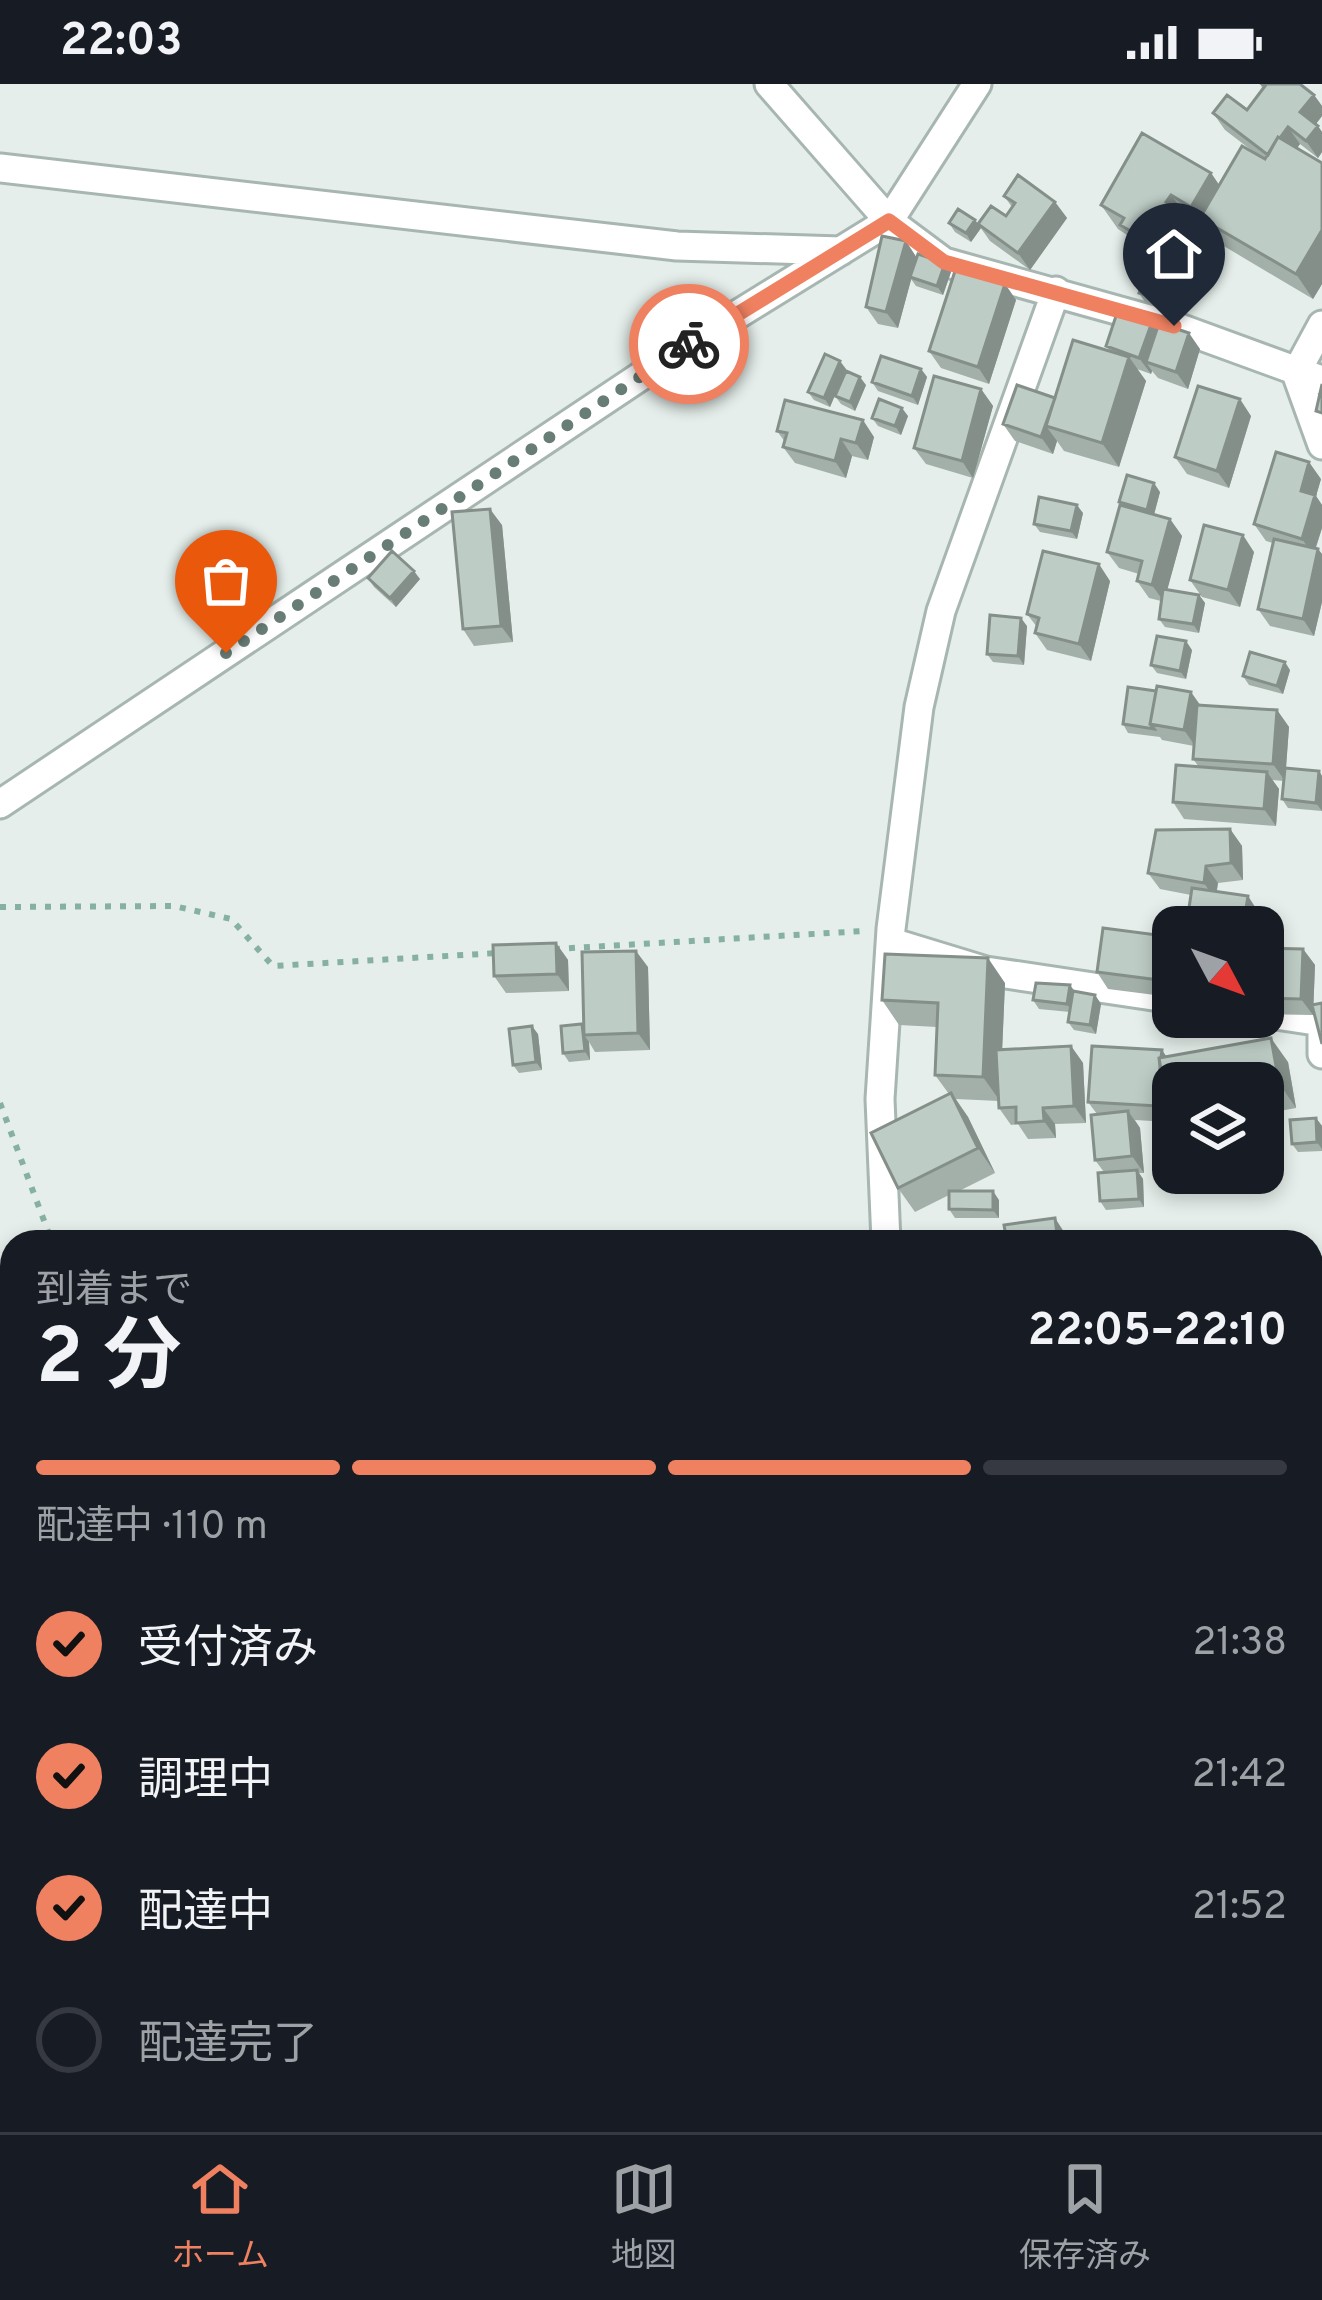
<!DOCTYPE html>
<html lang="ja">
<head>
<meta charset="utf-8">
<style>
  body { margin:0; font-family:Overpass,"Noto Sans JP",sans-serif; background:#20242c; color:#f1f3f6; height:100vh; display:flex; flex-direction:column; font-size:45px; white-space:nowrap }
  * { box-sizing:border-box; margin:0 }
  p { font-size:39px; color:#9ea1a6 }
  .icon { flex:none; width:66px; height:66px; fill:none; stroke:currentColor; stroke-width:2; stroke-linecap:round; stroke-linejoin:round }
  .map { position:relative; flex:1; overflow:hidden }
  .drawer { position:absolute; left:0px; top:1146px; width:1323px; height:903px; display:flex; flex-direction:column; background:#171b24; border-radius:36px 36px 0 0; box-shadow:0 6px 18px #0003 }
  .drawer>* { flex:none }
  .needle { width:78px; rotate:131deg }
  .buttons { position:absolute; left:1152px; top:822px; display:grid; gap:24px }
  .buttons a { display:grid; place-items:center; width:132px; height:132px; border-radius:24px; background:#171b24; box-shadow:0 6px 18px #0003; font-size:60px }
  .pin { position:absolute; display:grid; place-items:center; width:102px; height:102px; color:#fff; margin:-123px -51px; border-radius:50% 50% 50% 0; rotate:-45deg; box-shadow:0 0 12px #0007 }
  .pin .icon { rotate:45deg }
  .courier { position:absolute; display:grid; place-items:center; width:120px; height:120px; margin:-60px; border:9px solid #ef8161; border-radius:50%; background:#fff; color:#222; box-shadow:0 3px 15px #0007 }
  .headline em { font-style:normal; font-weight:700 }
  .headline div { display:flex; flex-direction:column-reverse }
  .headline { display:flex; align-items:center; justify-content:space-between; height:204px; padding:0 36px }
  h1 { font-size:78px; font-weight:700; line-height:90px }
  .bar { display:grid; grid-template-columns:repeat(4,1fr); gap:18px 12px; align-content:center; height:144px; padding:0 36px }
  .bar i { height:15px; border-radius:9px; background:#363941 }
  .bar .active { background:#ef8161 }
  .bar p { grid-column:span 4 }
  ol { padding:0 36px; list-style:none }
  li { display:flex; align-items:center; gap:36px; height:132px }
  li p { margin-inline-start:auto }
  li .icon { padding:12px; border-radius:50%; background:#ef8161; color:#111; stroke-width:4 }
  li:last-child { color:#9ea1a6 }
  li i { width:66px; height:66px; border:6px solid #363941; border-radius:50% }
  .status { display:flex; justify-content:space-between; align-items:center; height:84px; padding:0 60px; background:#171b24; direction:ltr }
  .status svg { height:33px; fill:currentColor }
  .menu { display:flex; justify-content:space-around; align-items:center; height:168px; border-top:3px solid #363941; background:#171b24; font-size:33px; color:#9ea1a6 }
  .menu a { display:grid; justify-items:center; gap:6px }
  .menu .active { color:#ef8161 }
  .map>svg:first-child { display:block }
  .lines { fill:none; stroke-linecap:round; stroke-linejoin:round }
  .minor-casing { stroke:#a7b6b1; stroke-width:33 }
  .path { stroke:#86b1a2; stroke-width:6; stroke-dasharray:6 9; stroke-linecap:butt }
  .minor { stroke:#fff; stroke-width:27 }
  .wall { fill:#a3afa9 }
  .shaded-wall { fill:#848f8a }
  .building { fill:#bdccc5; stroke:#848f8a; stroke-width:3 }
  .done { stroke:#687d76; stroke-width:12; stroke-dasharray:0 21.6 }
  .route { stroke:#ef8161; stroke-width:15 }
</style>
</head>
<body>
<div class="status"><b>22:03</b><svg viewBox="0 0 49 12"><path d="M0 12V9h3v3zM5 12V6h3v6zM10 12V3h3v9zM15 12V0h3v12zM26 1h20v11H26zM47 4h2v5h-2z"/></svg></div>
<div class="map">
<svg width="1322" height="2048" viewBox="0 0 1322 2048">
  <rect width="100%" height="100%" fill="#e5eeea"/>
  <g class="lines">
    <g class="minor-casing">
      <path id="minor" d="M769,0L889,137L944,178L1174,242L1322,296
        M0,84L677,162L841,167
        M1322,241L1296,289L1322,361
        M0,720L680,266L889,137L977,0
        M891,858L986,887L1173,915
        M1263,929L1322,938
        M1322,945V970
        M886,1158L880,1015L891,845L919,623L941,527L1056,207
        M1311,1798L1322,1792
        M0,1880L12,1876
        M138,2037L145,2048
        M1069,2037L1071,2048"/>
    </g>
    <path class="path" d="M0,823L174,822L231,835L273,882L498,869
      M554,865L864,847
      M0,1019L52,1158
      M0,1655L12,1702
      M474,2037L480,2048"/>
    <use href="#minor" class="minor"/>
  </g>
  <path class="wall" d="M1260,0H1300L1314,11L1322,22V32L1316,40L1322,48V68L1318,74L1300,60L1297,64L1322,79V200L1313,215L1217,158L1209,146L1192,138L1203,153L1181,191L1138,165L1127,151L1118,145L1101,121L1211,89L1219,101L1259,72L1225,46L1213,29L1247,26L1263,5Z
    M1004,112L1055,118L1067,134L1030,186L990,157L978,140L1006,132L1012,123Z
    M975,136L981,144L971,158L955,148L949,139Z
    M917,173L945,179L951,188L943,211L916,202L911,195L898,244L878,240L866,223Z
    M1171,197L1177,205L1171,226L1145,218L1139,209Z
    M1005,200L1016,216L989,300L941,284L929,267Z
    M1152,238L1157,245L1200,265L1188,305L1158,294L1152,287L1151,290L1137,285L1146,297L1119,383L1064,367L1057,357L1053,370L1015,357L1003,340L1055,314L1110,267L1106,262Z
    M846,285L830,323L814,316L808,308Z
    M921,285L927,293L918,321L878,307L872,298Z
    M866,301L855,327L841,320L835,312Z
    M981,305L993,322L973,394L926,380L914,364Z
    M908,332L901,351L878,342L872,334Z
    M1251,332L1229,404L1187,390L1175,373Z
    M777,347L874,353L868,376L852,372L846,394L795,379L783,363L785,358Z
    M1321,395L1316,412L1322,421V444L1316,464L1322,470V518L1314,552L1270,542L1258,525L1273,459L1266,457L1254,440Z
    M1160,408L1154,431L1170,435L1182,452L1167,505L1199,511L1205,519L1199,549L1165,543L1159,535L1161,517L1149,514L1137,497L1139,490L1119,484L1107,468L1122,422L1119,418Z
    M1083,429L1077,455L1040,448L1034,440Z
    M502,441L513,558L474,562L463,545Z
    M1254,468L1240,523L1202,513L1190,496Z
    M368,494L420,495L396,523L374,503Z
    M1110,497L1091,577L1047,566L1035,549L1037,543L1027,530Z
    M1027,542L1024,581L993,578L987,570Z
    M1192,566L1186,595L1157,589L1151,581Z
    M1290,586L1283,610L1249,601L1243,592Z
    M1200,621L1277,626L1289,643L1286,684L1319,687L1322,692V727L1288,724L1282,715L1284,697L1272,696L1279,705L1276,742L1184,735L1173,718L1199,683L1193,675L1194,662L1162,656L1160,653L1128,649L1123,640Z
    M1230,745L1242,762L1243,796L1218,799L1217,807L1259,829L1257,843H1191L1187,837L1191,811L1160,805L1148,789Z
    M556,859L568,876L569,907L506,909L494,892Z
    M1173,860V909L1172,907L1171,913L1108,905L1097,888L1173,863Z
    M1263,864L1303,865L1315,881L1313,931L1263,930Z
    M648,883L650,966L595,968L589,958L590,976L569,978L563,969L582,940Z
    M1005,899L1002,966L1071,962L1083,979L1086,1039L1055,1040L1056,1054L1028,1055L1018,1040L1011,1041L999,1024V1017L956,1015L968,1033L995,1089L959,1107L999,1116V1134H955L949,1125V1111L915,1128L898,1104L949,1010L935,991L937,943L899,941L882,916Z
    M1075,908L1095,911L1101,920L1096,950L1074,946L1068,938L1070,928L1039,925L1033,916Z
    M538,950L542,986L519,989L513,981Z
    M1162,966L1166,972L1288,978L1296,1024L1263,1030V999H1173V1028L1170,1025L1169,1038L1135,1036L1140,1044L1144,1089H1139L1143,1095L1144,1123L1106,1126L1100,1117L1104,1088L1095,1076L1097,1030L1088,1018Z
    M1316,1034L1322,1042V1067L1298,1068L1292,1060Z
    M1322,1173V1236L1311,1239V1176Z
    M1322,1380V1457L1311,1441V1384Z
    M1311,1442L1322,1467V1498L1311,1503Z
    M1322,1701V1777L1311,1782V1706Z"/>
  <path class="shaded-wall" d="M1314,11L1322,22V32L1312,45L1300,28Z
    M1318,42L1322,48V68L1318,74L1306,57Z
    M1288,43L1300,60L1279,87L1268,71Z
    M1211,89L1228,114L1200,134L1208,147L1191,123Z
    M1171,111L1203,153L1181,191L1164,166L1166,118Z
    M1055,118L1067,134L1030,186L1018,169Z
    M975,136L981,144L971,158L966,149Z
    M1322,146V200L1313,215L1296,190Z
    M906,157L917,174L898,244L886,228Z
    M945,179L951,188L943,211L937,202Z
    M1171,197L1177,205L1171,226L1165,217Z
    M1005,200L1016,216L989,300L978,283Z
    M1152,238L1164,255L1146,278L1152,287L1151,290L1139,274Z
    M1189,249L1200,265L1188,305L1176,288Z
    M1129,273L1146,297L1119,383L1102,359Z
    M840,277L846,285L830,323L824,314Z
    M921,285L927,293L918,321L912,312Z
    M860,293L866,301L855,327L850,318Z
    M981,305L993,322L973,394L962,377Z
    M1055,314L1046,342L1057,357L1053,370L1041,353Z
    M1240,315L1251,332L1229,404L1217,387Z
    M902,324L908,332L901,351L895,342Z
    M863,336L874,353L868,376L856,359Z
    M841,355L852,372L846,394L835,377Z
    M1309,378L1321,395L1316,412L1322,421V444L1313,471L1302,455L1301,407Z
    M1154,399L1160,408L1153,434L1147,426Z
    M1077,421L1083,429L1077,455L1071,447Z
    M490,425L502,441L513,558L501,542Z
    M1170,435L1182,452L1164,518L1152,501Z
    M1243,451L1254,468L1240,523L1228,506Z
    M1318,465L1322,470V518L1314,552L1303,535Z
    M1099,480L1110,497L1091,577L1079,560Z
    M414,487L420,495L396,523L390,514Z
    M1199,511L1205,519L1199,549L1193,540Z
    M1021,534L1027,542L1024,581L1018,572Z
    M1186,557L1192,566L1186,595L1180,587Z
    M1285,578L1290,586L1283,610L1277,602Z
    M1191,608L1203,625L1196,663L1184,646Z
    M1277,626L1289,643L1285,697L1273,680Z
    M1319,687L1322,692V727L1316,719Z
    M1267,688L1279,705L1276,742L1264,725Z
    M1230,745L1242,762L1243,796L1231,779Z
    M1206,782L1218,799L1215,815L1204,799Z
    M1248,812L1259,829L1257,843H1243Z
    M1165,852L1173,863L1166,899L1172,907L1171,913L1159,896Z
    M556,859L568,876L569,907L557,890Z
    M1303,865L1315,881L1313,931L1301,915Z
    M636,867L648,883L650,966L638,949Z
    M988,874L1005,899L1000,1017L983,993Z
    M1070,901L1076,909L1073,929L1067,920Z
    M1095,911L1101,920L1096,950L1090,941Z
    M582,940L584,951L589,958L590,976L585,967Z
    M532,942L538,950L542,986L536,978Z
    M1271,954L1288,978L1296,1024L1279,999Z
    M1071,962L1083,979L1086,1039L1074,1022Z
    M1162,966L1173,983L1167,1019L1170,1025L1169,1038L1158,1022Z
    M951,1009L968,1033L995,1089L978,1064Z
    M1043,1024L1055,1040L1056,1054L1044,1037Z
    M1128,1027L1140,1044L1144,1089L1132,1072Z
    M1316,1034L1322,1042V1065L1317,1058Z
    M1137,1086L1143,1095L1144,1123L1139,1115Z
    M993,1107L999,1116V1134L993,1126Z
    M1055,1134L1066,1151L1067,1158H1058Z
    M1311,1442L1322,1467V1477L1311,1452Z"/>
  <path class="building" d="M1262,0H1300L1314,11L1300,28L1318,42L1306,57L1288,43L1280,54L1278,53L1268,71L1213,29L1227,11L1247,26L1265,2Z
    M1142,49L1211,89L1191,123L1171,111L1166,118L1186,129L1164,166L1120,141L1124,134L1101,121Z
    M1278,53L1322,79V146L1296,190L1200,134L1242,62L1265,75Z
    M1018,91L1055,118L1018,169L978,140L991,122L1006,132L1015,119L1004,112Z
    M958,125L975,136L966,149L949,139Z
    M882,152L906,157L886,228L866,223Z
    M918,170L945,179L937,202L910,193Z
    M956,184L1005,200L978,283L929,267Z
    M1146,189L1171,197L1165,217L1139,209Z
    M1118,226L1152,238L1139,274L1106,262Z
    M1159,239L1189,249L1176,288L1146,278Z
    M1073,256L1129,273L1102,359L1046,342Z
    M825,270L840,277L824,314L808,308Z
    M881,272L921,285L912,312L872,298Z
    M846,287L860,293L850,318L835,312Z
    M934,292L981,305L962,377L914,364Z
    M1322,300V329L1316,327Z
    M1017,301L1055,314L1041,353L1003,340Z
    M1198,302L1240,315L1217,387L1175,373Z
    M879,315L902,324L895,342L872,334Z
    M785,316L863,336L856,359L841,355L835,377L783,363L787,349L777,347Z
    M1276,368L1309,378L1301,407L1315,411L1302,455L1254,440Z
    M1127,391L1154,399L1147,426L1119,418Z
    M1039,413L1077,421L1071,447L1034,440Z
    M1120,421L1170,435L1152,501L1137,497L1142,477L1107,468Z
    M490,425L501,542L463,545L452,428Z
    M1204,441L1243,451L1228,506L1190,496Z
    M1274,455L1318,465L1303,535L1258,525Z
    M392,467L414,487L390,514L368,494Z
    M1043,467L1099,480L1079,560L1035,549L1039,534L1027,530Z
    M1163,505L1199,511L1193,540L1159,535Z
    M990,531L1021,534L1018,572L987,570Z
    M1157,552L1186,557L1180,587L1151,581Z
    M1250,568L1285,578L1277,602L1243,592Z
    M1157,602L1191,608L1184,646L1150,640Z
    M1128,603L1156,607L1150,640L1154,645L1123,640Z
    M1197,621L1277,626L1273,680L1193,675Z
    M1176,681L1267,688L1264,725L1173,718Z
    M1285,684L1319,687L1316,719L1282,715Z
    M1230,745L1231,779L1206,782L1204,799L1148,789L1156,746Z
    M1192,804L1248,812L1243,843H1226L1187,837Z
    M1103,844L1165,852L1159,896L1097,888Z
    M556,859L557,890L494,892L493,861Z
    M1173,861V900L1166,899Z
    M1263,864L1303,865L1301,915L1263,914Z
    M636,867L638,949L584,951L582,868Z
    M885,870L988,874L983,993L935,991L938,919L882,916Z
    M1036,899L1070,901L1067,920L1033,916Z
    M1073,907L1095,911L1090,941L1068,938Z
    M1322,919V960L1312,921Z
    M582,940L585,967L563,969L561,942Z
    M532,942L536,978L513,981L509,945Z
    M1271,954L1279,999L1263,1002V999H1173V1018L1167,1019L1159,974Z
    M1071,962L1074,1022L1043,1024L1044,1037L1016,1039V1023L999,1024L996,966Z
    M1092,962L1162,966L1161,973L1159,974L1160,983L1158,1022L1088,1018Z
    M951,1009L978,1064L898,1104L871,1049Z
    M1128,1027L1132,1072L1095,1076L1091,1031Z
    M1316,1034L1317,1058L1292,1060L1290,1036Z
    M1137,1086L1139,1115L1100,1117L1098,1089Z
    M949,1107H993V1126L949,1125Z
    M1055,1134L1058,1158H1007L1004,1141Z
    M1322,1173V1216L1311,1219V1176Z
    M1316,1248L1322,1262V1323L1317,1325L1311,1310V1250Z
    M1322,1380V1437L1311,1440V1384Z
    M1311,1452L1322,1477L1311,1481Z
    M1322,1701V1755L1311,1760V1706Z
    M1311,1983L1322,2000V2041L1310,2048H1247L1240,2037H1311Z"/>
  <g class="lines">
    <path class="done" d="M226,569L689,260"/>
    <path class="route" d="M689,260L889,137L944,178L1174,242"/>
  </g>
</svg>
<div class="buttons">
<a><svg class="needle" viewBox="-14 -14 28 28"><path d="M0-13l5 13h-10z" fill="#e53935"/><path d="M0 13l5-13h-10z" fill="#9ea1a6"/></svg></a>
<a><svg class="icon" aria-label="layers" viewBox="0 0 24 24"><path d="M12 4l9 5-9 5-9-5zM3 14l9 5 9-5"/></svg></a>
</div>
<div class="pin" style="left:226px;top:569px;background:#ea580c"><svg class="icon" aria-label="bag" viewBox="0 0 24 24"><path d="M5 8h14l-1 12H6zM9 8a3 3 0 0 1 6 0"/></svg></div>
<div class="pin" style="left:1174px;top:242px;background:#1f2937"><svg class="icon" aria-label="home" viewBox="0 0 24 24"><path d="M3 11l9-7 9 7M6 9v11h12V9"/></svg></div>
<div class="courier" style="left:689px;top:260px"><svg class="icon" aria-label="bike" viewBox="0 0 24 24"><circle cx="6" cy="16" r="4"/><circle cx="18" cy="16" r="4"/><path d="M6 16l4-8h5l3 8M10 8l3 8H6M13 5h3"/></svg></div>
<section class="drawer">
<div class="headline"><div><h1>2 分</h1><p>到着まで</p></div><em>22:05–22:10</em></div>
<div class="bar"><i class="active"></i><i class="active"></i><i class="active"></i><i></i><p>配達中 · 110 m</p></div>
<ol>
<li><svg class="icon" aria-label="check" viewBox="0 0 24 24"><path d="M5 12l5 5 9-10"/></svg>受付済み<p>21:38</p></li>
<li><svg class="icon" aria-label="check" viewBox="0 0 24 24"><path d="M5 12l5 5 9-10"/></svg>調理中<p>21:42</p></li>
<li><svg class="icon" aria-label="check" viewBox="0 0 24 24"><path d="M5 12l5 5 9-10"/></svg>配達中<p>21:52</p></li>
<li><i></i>配達完了</li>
</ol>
</section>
</div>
<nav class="menu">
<a class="active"><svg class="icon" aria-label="home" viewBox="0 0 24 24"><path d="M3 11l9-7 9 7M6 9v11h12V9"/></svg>ホーム</a>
<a><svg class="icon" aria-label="map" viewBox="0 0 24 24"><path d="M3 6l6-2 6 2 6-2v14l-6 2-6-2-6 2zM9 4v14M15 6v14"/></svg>地図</a>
<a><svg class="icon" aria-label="saved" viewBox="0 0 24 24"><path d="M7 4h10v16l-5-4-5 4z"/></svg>保存済み</a>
</nav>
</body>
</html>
